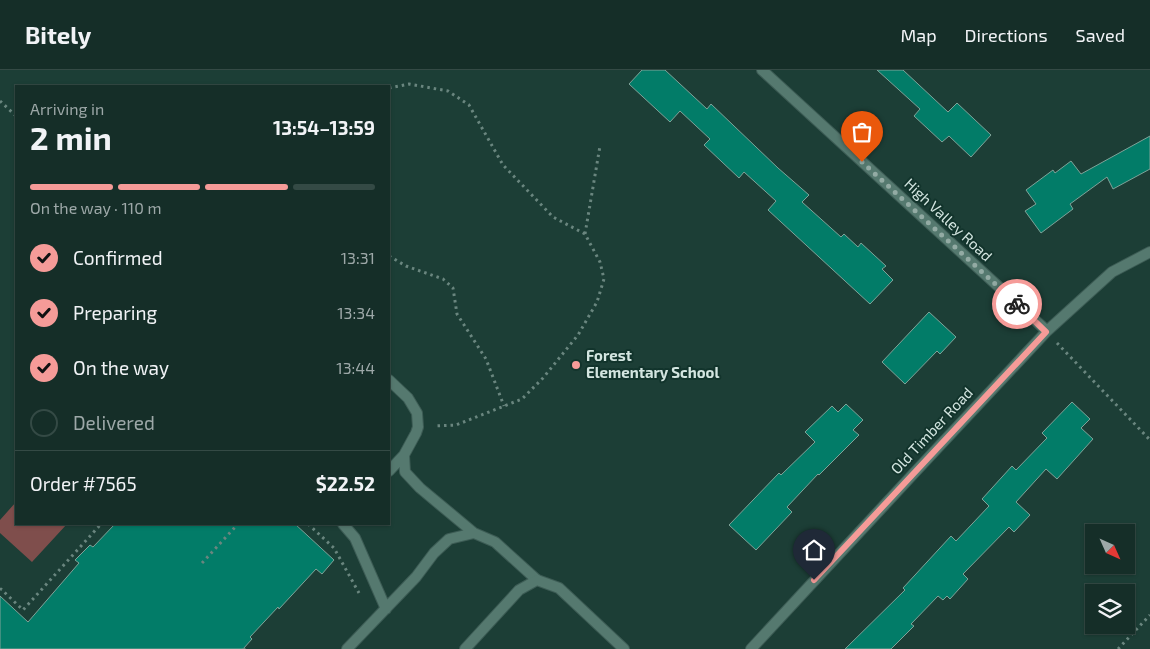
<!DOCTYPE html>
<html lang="en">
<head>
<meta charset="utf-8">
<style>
  body { margin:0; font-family:"Exo 2",sans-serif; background:#223a34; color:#f1f3f6; height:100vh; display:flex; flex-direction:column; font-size:19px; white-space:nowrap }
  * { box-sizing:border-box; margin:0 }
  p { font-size:16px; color:#9da8a8 }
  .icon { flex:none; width:28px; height:28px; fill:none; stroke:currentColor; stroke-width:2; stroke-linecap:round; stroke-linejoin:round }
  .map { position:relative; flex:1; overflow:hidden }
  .sheet { position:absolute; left:15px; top:15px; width:375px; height:440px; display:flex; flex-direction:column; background:#152e28; border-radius:0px; box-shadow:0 1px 4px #0004,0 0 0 1px #344a45 }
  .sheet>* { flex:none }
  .needle { width:32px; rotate:135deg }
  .fabs { position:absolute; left:1085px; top:454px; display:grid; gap:10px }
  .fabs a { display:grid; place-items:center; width:50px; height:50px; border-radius:0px; background:#152e28; box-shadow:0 1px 4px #0004,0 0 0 1px #344a45; font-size:25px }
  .pin { position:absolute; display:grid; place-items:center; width:42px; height:42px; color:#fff; margin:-51px -21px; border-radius:50% 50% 50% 0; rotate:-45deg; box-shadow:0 0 5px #0007 }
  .pin .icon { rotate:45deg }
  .courier { position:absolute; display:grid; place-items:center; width:50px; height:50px; margin:-25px; border:4px solid #f59b98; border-radius:50%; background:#fff; color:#222; box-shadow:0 1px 6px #0007 }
  .overview em { font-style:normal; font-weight:700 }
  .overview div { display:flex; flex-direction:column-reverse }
  .overview { display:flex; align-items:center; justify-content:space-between; height:85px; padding:0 15px }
  h1 { font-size:32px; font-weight:700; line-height:38px }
  .bar { display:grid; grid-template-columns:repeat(4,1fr); gap:8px 5px; align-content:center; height:60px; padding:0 15px }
  .bar i { height:6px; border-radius:4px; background:#344a45 }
  .bar .on { background:#f59b98 }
  .bar p { grid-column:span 4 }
  .line { display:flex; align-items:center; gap:12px; padding:0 15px; border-top:1px solid #344a45 }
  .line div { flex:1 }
  ol { padding:0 15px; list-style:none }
  li { display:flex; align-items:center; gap:15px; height:55px }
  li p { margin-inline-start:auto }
  li .icon { padding:5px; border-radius:50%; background:#f59b98; color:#111; stroke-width:4 }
  li:last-child { color:#9da8a8 }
  li i { width:28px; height:28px; border:2px solid #344a45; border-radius:50% }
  header { display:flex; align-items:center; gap:30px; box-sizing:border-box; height:70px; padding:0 25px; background:#152e28; border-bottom:1px solid #344a45 }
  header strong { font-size:24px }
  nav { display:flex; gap:28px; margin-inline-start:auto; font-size:18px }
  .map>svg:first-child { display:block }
  .green { fill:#7f4e4c }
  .building { fill:#027c68; stroke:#7fa399 }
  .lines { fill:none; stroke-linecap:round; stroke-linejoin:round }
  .service-casing { stroke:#3d5c55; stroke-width:12 }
  .minor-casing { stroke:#3d5c55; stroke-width:12 }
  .path { stroke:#6a867f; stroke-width:3; stroke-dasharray:2.5 4; stroke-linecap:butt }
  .service { stroke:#55796f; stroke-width:10 }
  .minor { stroke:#55796f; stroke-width:10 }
  .done { stroke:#93aba4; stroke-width:5; stroke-dasharray:0 9 }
  .route { stroke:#f59b98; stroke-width:6 }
  .poi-dot { fill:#f59b98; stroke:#12342c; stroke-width:2 }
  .labels { text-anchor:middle; stroke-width:4; stroke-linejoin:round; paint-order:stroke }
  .street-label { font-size:15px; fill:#d3e5e0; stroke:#12342c }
  .poi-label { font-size:15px; font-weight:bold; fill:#d3e5e0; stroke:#12342c; text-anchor:start }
</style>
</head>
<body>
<header>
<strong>Bitely</strong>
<nav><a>Map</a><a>Directions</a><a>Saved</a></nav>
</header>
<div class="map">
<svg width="1150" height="579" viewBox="0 0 1150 579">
  <rect width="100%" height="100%" fill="#1c3e36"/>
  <path class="green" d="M16,432V454H67L32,492L0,463V450Z"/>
  <path class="building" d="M642,0H665L707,39L711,34L778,98L809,125L802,132L841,167L844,164L858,177L861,173L886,196L882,199L893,210L870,234L768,140L776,131L744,102L739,108L704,75L710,69L680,41L670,52L629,14Z
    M877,0H903L948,42L957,33L991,65L971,87L949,66L942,72L914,46L920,39Z
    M1150,66V99L1113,119L1107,107L1070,134L1073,139L1041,163L1025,141L1036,134L1026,120L1053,100L1055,103L1071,91L1081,104Z
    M929,242L956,267L940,284L937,281L905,314L882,292Z
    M1072,332L1090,349L1081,358L1093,369L1057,409L1046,399L1016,432L1030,445L1014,462L1009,457L963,504L968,509L950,529L947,526L943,530L938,526L911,554L914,556L891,579H845L905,520L903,518L951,466L956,471L989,436L982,429L1012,396L1016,400L1047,368L1042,363Z
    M846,334L863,350L853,360L859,365L819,405L818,404L787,437L792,442L756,480L729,455L779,403L781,405L815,372L805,362L832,336L838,342Z
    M115,454H295L334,490L322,504L316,499L279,539L278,537L250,567L252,569L243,579H0V526L28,552L79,493L75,490L90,475L93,477Z"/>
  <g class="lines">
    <g class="service-casing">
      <path id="service" d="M389,310L408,328L417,343L418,357L416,363L404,385L405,402L420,418L474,463
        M389,401L404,385
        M343,454L355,468L386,539
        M347,579L416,507L434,483L449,469L474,463L495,472L537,510"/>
    </g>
    <g class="minor-casing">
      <path id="minor" d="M762,0L1047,261
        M465,579L519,520L537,510L559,518L624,579
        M751,579L916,401L1047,261L1112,202L1150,182"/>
    </g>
    <path class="path" d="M389,18L409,14L448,21L469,35L503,95L553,147L585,164L600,192L604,209L597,232L578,265L543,308L522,329L456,355L434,356
      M0,31L16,46
      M585,164L600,76
      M389,186L406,196L443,209L453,218L457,244L486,289L504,336
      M1057,273L1150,370
      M308,454L334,478L359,523
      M202,493L238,454
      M0,520L1,519L23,540L101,454
      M244,578V579
      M1118,579L1150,545"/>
    <use href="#service" class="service"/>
    <use href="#minor" class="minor"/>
  </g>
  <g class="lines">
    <path class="done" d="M862,92L1017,234"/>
    <path class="route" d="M814,510L1046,262L1017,234"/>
  </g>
  <circle class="poi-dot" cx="576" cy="295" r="5"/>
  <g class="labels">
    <g class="street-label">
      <text transform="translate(948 150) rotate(43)" y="5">High Valley Road</text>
      <text transform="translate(932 361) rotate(-47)" y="5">Old Timber Road</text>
    </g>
    <g class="poi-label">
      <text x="586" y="291">Forest<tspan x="586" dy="17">Elementary School</tspan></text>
    </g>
  </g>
</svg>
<div class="fabs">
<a><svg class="needle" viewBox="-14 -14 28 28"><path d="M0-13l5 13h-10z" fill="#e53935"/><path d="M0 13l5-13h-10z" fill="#9da8a8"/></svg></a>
<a><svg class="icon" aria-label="layers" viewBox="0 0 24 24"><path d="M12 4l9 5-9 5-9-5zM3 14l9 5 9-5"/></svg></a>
</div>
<div class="pin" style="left:862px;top:92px;background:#ea580c"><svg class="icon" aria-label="bag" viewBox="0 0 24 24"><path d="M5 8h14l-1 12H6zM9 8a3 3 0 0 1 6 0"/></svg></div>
<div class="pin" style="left:814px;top:510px;background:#1f2937"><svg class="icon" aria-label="home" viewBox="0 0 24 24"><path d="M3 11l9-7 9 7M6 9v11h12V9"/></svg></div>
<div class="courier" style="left:1017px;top:234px"><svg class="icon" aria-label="bike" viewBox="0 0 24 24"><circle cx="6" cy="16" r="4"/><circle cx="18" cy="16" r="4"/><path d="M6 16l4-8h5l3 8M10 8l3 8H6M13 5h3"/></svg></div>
<section class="sheet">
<div class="overview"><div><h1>2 min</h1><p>Arriving in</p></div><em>13:54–13:59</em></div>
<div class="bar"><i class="on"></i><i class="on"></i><i class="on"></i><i></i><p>On the way · 110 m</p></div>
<ol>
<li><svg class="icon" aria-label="check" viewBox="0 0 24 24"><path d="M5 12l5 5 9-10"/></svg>Confirmed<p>13:31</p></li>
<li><svg class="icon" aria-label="check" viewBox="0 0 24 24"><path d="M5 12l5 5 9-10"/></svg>Preparing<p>13:34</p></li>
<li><svg class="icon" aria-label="check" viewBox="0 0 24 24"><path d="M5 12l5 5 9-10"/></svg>On the way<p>13:44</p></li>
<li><i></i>Delivered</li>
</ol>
<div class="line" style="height:65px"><div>Order #7565</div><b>$22.52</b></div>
</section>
</div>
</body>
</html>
